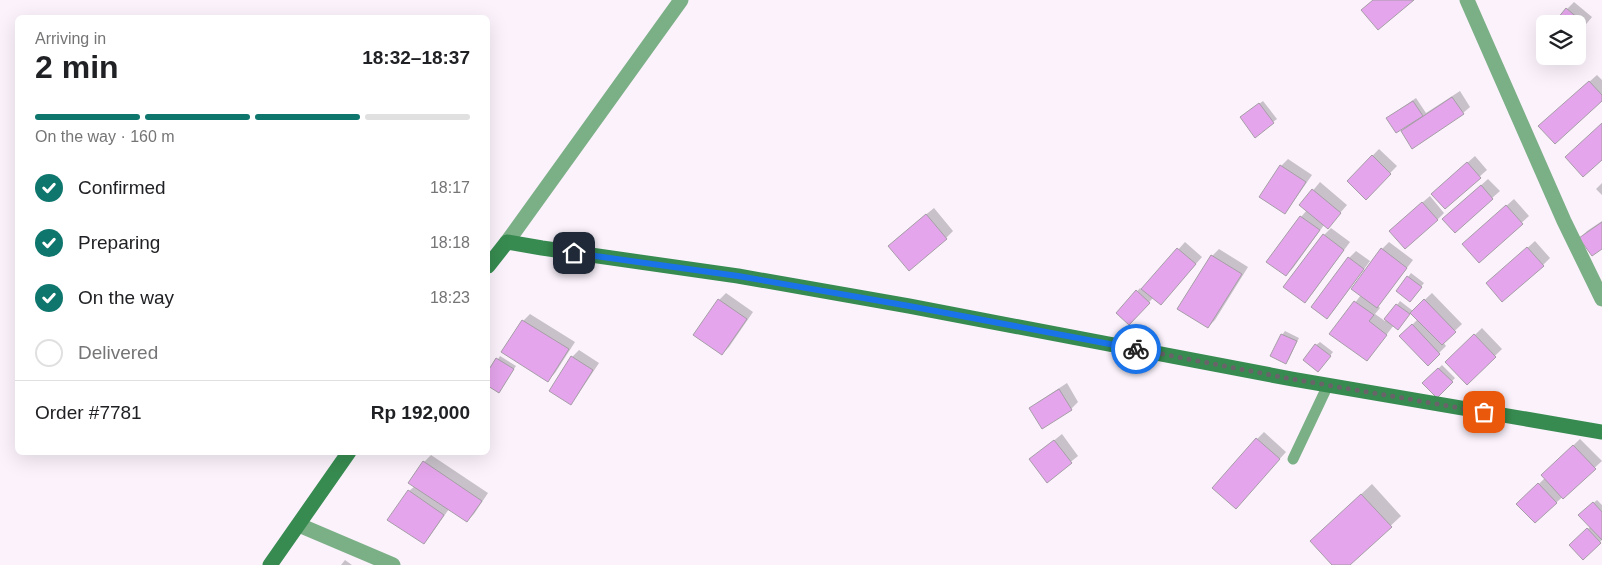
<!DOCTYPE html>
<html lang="en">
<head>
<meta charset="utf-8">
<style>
  body { margin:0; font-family:Helvetica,sans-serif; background:#f2f2f2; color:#202124; height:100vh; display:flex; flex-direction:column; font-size:19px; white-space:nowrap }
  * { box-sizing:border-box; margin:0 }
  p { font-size:16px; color:#757577 }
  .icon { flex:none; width:28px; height:28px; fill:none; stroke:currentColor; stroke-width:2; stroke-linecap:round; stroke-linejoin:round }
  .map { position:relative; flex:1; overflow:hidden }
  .panel { position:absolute; left:15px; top:15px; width:475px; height:440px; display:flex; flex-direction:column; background:#fff; border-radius:8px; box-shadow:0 5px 20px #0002 }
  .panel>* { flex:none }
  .controls { position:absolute; left:1536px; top:15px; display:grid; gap:10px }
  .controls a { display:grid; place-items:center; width:50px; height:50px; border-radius:8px; background:#fff; box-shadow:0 5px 20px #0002; font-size:25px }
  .pin { position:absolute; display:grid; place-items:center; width:42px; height:42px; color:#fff; margin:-21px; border-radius:10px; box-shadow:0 2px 8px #0006 }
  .courier { position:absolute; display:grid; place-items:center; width:50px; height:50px; margin:-25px; border:4px solid #1a73e8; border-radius:50%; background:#fff; color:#222; box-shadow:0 1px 6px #0007 }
  .head em { font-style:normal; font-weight:700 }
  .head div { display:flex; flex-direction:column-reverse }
  .head { display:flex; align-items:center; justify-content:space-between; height:85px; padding:0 20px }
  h1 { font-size:32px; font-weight:700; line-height:38px }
  .bar { display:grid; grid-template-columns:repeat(4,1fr); gap:8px 5px; align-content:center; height:60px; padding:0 20px }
  .bar i { height:6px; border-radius:4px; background:#e0e0e0 }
  .bar .selected { background:#0f766e }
  .bar p { grid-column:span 4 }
  .line { display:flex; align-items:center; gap:12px; padding:0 20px; border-top:1px solid #e0e0e0 }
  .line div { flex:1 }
  ol { padding:0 20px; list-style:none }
  li { display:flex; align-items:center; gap:15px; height:55px }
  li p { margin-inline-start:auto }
  li .icon { padding:5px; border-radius:50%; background:#0f766e; color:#fff; stroke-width:4 }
  li:last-child { color:#757577 }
  li i { width:28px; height:28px; border:2px solid #e0e0e0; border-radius:50% }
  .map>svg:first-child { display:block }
  .shadow { fill:#0003 }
  .building { fill:#e5a5ec; stroke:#a69ea7 }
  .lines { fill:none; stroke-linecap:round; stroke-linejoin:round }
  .lane { stroke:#7baf86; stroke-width:11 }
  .street { stroke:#7baf86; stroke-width:15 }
  .secondary { stroke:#378b50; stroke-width:15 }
  .done { stroke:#6a646a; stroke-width:5; stroke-dasharray:0 9 }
  .route { stroke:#1a73e8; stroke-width:6 }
</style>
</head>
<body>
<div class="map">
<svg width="1602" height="565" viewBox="0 0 1602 565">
  <rect width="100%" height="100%" fill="#fbf2fc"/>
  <path class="shadow" d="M1574,2L1592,17L1578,34V24L1567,9Z
    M1597,75L1602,80V100L1547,119Z
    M1460,91L1470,107L1463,113L1402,131L1408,125L1391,115L1416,98L1426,113Z
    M1263,101L1277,119L1273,122L1245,114Z
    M1379,149L1397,166L1366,198L1348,181Z
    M1475,156L1487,170L1445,207L1440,187Z
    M1288,159L1312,175L1291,205L1284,212L1281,166Z
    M1488,179L1500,191L1455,231L1451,212Z
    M1320,182L1347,205L1334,220L1324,225L1293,268L1286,275L1301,217L1307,210L1301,205Z
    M1602,183V195L1596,189Z
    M1430,196L1444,213L1437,220L1397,224Z
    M1514,199L1529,216L1479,262L1470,238Z
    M934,208L953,231L946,238L896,239Z
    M1602,221V248L1580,238L1587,231Z
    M1331,228L1350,242L1312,294L1305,301L1324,235Z
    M1535,241L1550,258L1543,265L1495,277Z
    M1185,242L1202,257L1167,297L1153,298L1129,324L1118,313L1140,288L1142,290Z
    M1389,242L1413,260L1378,306L1380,308L1375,314L1385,321L1400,301L1413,311L1432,293L1462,324L1443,342L1446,346L1428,364L1401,336L1418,319L1411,312L1401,325H1394L1367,360L1331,334L1361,295L1382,249Z
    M1219,249L1248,267L1215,320L1208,327L1178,309L1212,256Z
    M1356,251L1370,261L1334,310L1327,317L1349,258Z
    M1411,273L1424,283L1413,297L1398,291Z
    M726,293L753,312L729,347L722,354L694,334L719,300Z
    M530,314L575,342L555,373L548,380L503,352L523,321Z
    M1482,328L1502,349L1467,383L1447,362Z
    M1285,331L1299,338L1289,359L1286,362L1282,335Z
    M1320,342L1333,352L1321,367L1316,345Z
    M579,350L599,363L577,396L571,403L572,357Z
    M500,356L516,366L499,391L488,385V374Z
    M1442,365L1455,378L1437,397L1424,383Z
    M1067,383L1078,402L1071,409H1031L1038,402Z
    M1264,432L1286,452L1243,500L1257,439Z
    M1062,434L1078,456L1047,481L1031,459Z
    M1580,439L1602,461L1535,522L1518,504L1545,478L1542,475Z
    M431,455L488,493L474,514L467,521L449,509L430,536L424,543L409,491L415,486L410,482L424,462Z
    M1372,484L1401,516L1349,565H1334L1322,531Z
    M1597,500L1602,505V540L1583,558L1571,545L1591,526L1580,515Z
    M345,560L352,565H341Z"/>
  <path class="building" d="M1373,0H1414L1378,30L1361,10Z
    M1566,8L1586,25L1578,35V24H1553Z
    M1589,81L1602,95V101L1555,144L1538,126Z
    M1452,97L1464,114L1412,149L1401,131Z
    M1413,101L1423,116L1396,133L1386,118Z
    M1259,103L1274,123L1255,138L1240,117Z
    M1602,123V160L1583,177L1565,157Z
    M1372,155L1391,174L1366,200L1347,181Z
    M1467,162L1481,178L1445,209L1431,194Z
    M1280,165L1306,182L1285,214L1259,197Z
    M1481,185L1493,199L1455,233L1442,219Z
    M1312,189L1341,213L1328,229L1299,205Z
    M1422,202L1438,220L1405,249L1389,231Z
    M1506,205L1523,224L1479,263L1462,244Z
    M926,214L947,239L909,271L888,246Z
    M1300,216L1320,230L1286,276L1266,262Z
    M1602,222V249L1592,256L1579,238Z
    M1323,234L1344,250L1305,303L1283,287Z
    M1527,247L1544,266L1502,302L1486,283Z
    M1177,248L1196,264L1161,305L1141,289Z
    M1381,248L1407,268L1377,308L1351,289Z
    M1211,255L1242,274L1208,328L1177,309Z
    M1348,257L1364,269L1327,319L1311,307Z
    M1407,276L1422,287L1410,302L1396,291Z
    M1136,290L1150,303L1129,325L1116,313Z
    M718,299L747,319L722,355L693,335Z
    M1424,299L1456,332L1442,345L1410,313Z
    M1354,301L1374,315L1369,321L1387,335L1367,361L1329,334Z
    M1396,304L1410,314L1398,330L1384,319Z
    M522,320L569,349L548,382L501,352Z
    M1412,324L1440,354L1428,366L1399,336Z
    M1281,334L1297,341L1286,364L1270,356Z
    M1474,334L1496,357L1467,385L1445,362Z
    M1315,344L1331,356L1318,372L1303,360Z
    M571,356L593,370L571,405L549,391Z
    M496,358L514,369L499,393L488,386V371Z
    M1438,368L1453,382L1437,398L1422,383Z
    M1059,389L1072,410L1042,429L1029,408Z
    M1256,438L1280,459L1236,509L1212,488Z
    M1054,440L1072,463L1047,483L1029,459Z
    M1573,445L1596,469L1563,499L1541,475Z
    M423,461L482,501L467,522L408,483Z
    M1538,483L1557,503L1535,523L1516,504Z
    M408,490L444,515L424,544L387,520Z
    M1361,494L1392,527L1350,565H1332L1310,541Z
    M1593,502L1602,512V540L1578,515Z
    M1587,528L1601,543L1583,560L1569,545Z"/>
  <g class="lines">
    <path class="lane" d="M1293,459L1328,385"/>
    <path class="street" d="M1467,0L1564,221L1602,299
      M507,242L681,0
      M299,525L393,565"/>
    <path class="secondary" d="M488,266L507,242L542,248L738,276L909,306L1292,379L1602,432
      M270,565L349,452"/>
  </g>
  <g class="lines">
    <path class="done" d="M1136,349L1292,379L1484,412"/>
    <path class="route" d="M574,253L738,276L909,306L1136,349"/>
  </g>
</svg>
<div class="controls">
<a><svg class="icon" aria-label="layers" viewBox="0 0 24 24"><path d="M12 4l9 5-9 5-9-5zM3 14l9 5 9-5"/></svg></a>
</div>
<div class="pin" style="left:1484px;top:412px;background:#ea580c"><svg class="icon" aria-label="bag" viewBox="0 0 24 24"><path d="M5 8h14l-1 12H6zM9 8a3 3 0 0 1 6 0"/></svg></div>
<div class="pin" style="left:574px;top:253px;background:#1f2937"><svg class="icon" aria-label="home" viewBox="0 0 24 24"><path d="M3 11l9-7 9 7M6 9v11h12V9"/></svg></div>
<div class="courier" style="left:1136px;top:349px"><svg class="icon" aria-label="bike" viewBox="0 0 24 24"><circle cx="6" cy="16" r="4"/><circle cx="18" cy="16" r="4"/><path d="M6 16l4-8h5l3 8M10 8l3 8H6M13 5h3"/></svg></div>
<section class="panel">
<div class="head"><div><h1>2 min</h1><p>Arriving in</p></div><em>18:32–18:37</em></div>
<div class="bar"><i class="selected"></i><i class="selected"></i><i class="selected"></i><i></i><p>On the way · 160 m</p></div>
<ol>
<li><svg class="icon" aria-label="check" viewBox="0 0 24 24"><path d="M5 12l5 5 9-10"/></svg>Confirmed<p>18:17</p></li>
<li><svg class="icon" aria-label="check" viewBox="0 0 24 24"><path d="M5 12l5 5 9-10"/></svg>Preparing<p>18:18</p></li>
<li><svg class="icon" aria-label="check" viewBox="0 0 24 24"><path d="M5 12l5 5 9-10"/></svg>On the way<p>18:23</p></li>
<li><i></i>Delivered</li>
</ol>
<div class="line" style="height:65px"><div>Order #7781</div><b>Rp 192,000</b></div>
</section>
</div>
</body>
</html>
